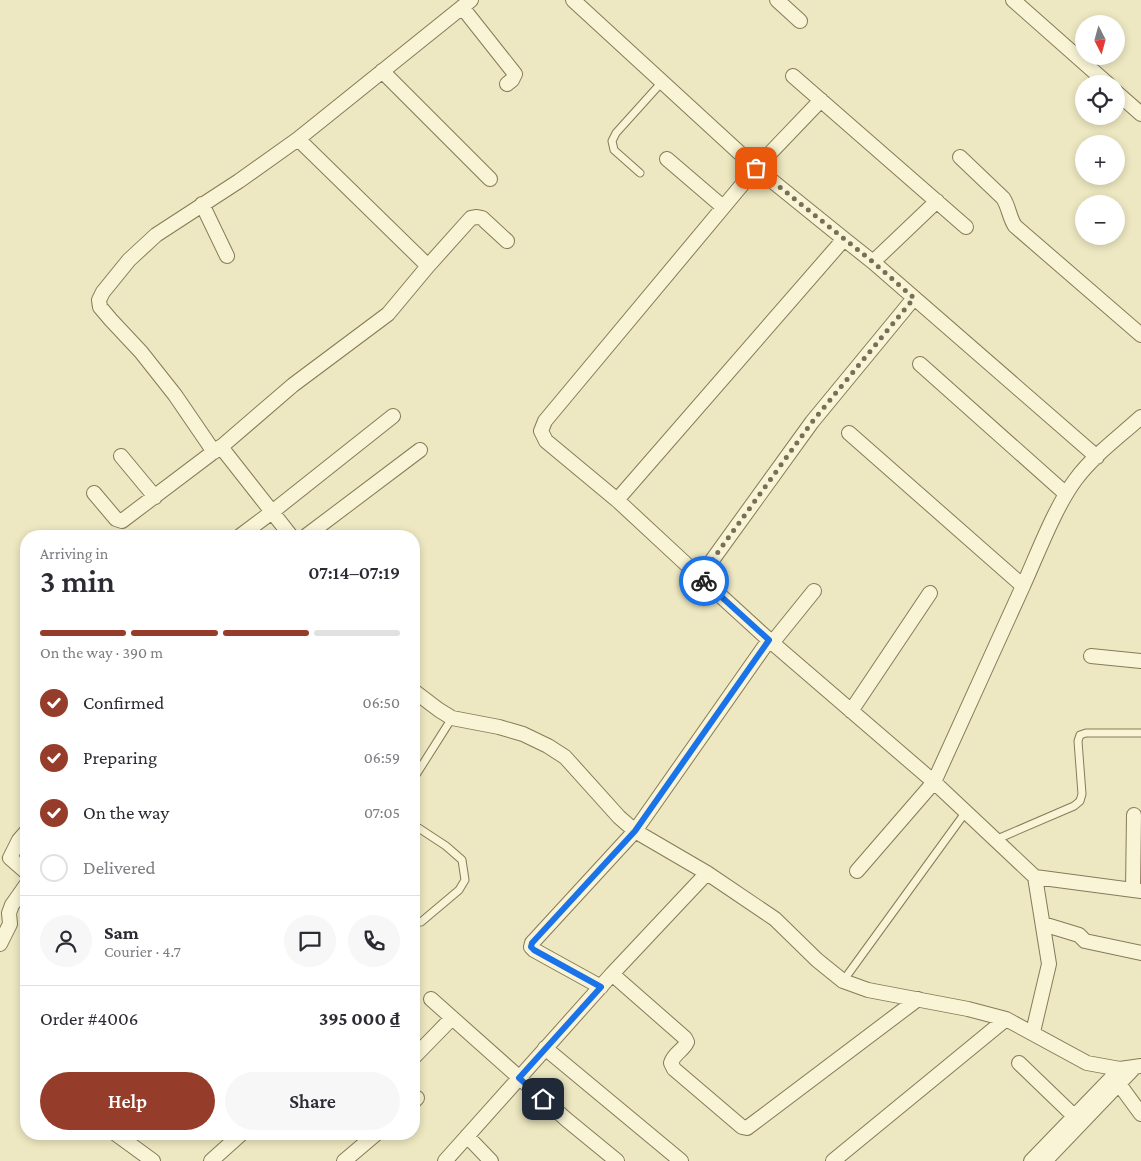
<!DOCTYPE html>
<html lang="en">
<head>
<meta charset="utf-8">
<style>
  body { margin:0; font-family:"Crimson Pro",serif; background:#f7f7f7; color:#2b2b33; height:100vh; display:flex; flex-direction:column; font-size:19px; white-space:nowrap }
  * { box-sizing:border-box; margin:0 }
  p { font-size:16px; color:#7c7c81 }
  .icon { flex:none; width:28px; height:28px; fill:none; stroke:currentColor; stroke-width:2; stroke-linecap:round; stroke-linejoin:round }
  .map { position:relative; flex:1; overflow:hidden }
  .sheet { position:absolute; left:20px; top:530px; width:400px; height:610px; display:flex; flex-direction:column; background:#fff; border-radius:20px; box-shadow:0 2px 8px #0003 }
  .sheet>* { flex:none }
  .needle { width:32px; rotate:174deg }
  .controls { position:absolute; left:1075px; top:15px; display:grid; gap:10px }
  .controls a { display:grid; place-items:center; width:50px; height:50px; border-radius:50%; background:#fff; box-shadow:0 2px 8px #0003; font-size:25px }
  .pin { position:absolute; display:grid; place-items:center; width:42px; height:42px; color:#fff; margin:-21px; border-radius:10px; box-shadow:0 2px 8px #0006 }
  .courier { position:absolute; display:grid; place-items:center; width:50px; height:50px; margin:-25px; border:4px solid #1a73e8; border-radius:50%; background:#fff; color:#222; box-shadow:0 1px 6px #0007 }
  .head em { font-style:normal; font-weight:600 }
  .head div { display:flex; flex-direction:column-reverse }
  .head { display:flex; align-items:center; justify-content:space-between; height:85px; padding:0 20px }
  h1 { font-size:32px; font-weight:600; line-height:38px }
  .bar { display:grid; grid-template-columns:repeat(4,1fr); gap:8px 5px; align-content:center; height:60px; padding:0 20px }
  .bar i { height:6px; border-radius:4px; background:#e1e1e2 }
  .bar .current { background:#953c2a }
  .bar p { grid-column:span 4 }
  .line { display:flex; align-items:center; gap:12px; padding:0 20px; border-top:1px solid #e1e1e2 }
  .line div { flex:1 }
  .round { display:grid; place-items:center; flex:none; width:52px; height:52px; border-radius:26px; background:#f7f7f7 }
  ol { padding:0 20px; list-style:none }
  li { display:flex; align-items:center; gap:15px; height:55px }
  li p { margin-inline-start:auto }
  li .icon { padding:5px; border-radius:50%; background:#953c2a; color:#fff; stroke-width:4 }
  li:last-child { color:#7c7c81 }
  li i { width:28px; height:28px; border:2px solid #e1e1e2; border-radius:50% }
  .button { display:flex; gap:10px; margin-top:auto; padding:10px 20px }
  .button a { flex:1; height:58px; border-radius:30px; background:#953c2a; color:#fff; font-size:20px; font-weight:600; line-height:58px; text-align:center }
  .button a+a { background:#f7f7f7; color:#2b2b33 }
  .map>svg:first-child { display:block }
  .lines { fill:none; stroke-linecap:round; stroke-linejoin:round }
  .service-casing { stroke:#877a59; stroke-width:9 }
  .minor-casing { stroke:#877a59; stroke-width:16 }
  .service { stroke:#f8f4d5; stroke-width:7 }
  .minor { stroke:#f8f4d5; stroke-width:14 }
  .done { stroke:#776f56; stroke-width:5; stroke-dasharray:0 9 }
  .route { stroke:#1a73e8; stroke-width:6 }
</style>
</head>
<body>
<div class="map">
<svg width="1141" height="1161" viewBox="0 0 1141 1161">
  <rect width="100%" height="100%" fill="#ede8c1"/>
  <g class="lines">
    <g class="service-casing">
      <path id="service" d="M640,173L614,150L612,141L616,133L662,82
        M414,778L452,718
        M414,825L446,846L462,860L465,880L459,890L421,922
        M995,840L1074,806L1080,801L1082,794L1078,741L1080,735L1086,733H1141
        M843,981L965,813"/>
    </g>
    <g class="minor-casing">
      <path id="minor" d="M573,0L756,168L844,239
        M777,0L800,21
        M1013,0L1108,84
        M462,7L515,74L512,80L507,84
        M382,71L490,179
        M793,76L966,227
        M1116,92L1141,114
        M960,157L1003,198C1009,207 1009,217 1015,226L1141,335
        M667,159L723,207
        M202,204L227,256
        M873,262L937,201
        M428,266L471,218L477,217L482,218L507,241
        M914,298L812,422L700,577L769,640L934,782L1035,877L1049,964L1033,1032
        M920,364L1066,494
        M849,433L1023,586L934,782L857,871
        M214,452L175,395L141,352L111,320L100,307L99,300L103,292L129,260L156,235L239,181L298,139L471,0
        M121,456L155,497
        M94,493L116,519L122,521L220,447
        M617,500L844,239L873,262L1097,457
        M240,536L272,512L393,416
        M291,536L221,447L293,385L388,314L428,266L298,139
        M306,536L420,450
        M700,577L617,500L546,441L541,431L545,421L756,168L821,100
        M1023,586C1038,553 1055,507 1076,479C1094,455 1119,437 1141,417
        M772,643L814,591
        M1091,656L1141,661
        M414,691L439,710L452,718L499,727L523,734L548,746L565,757L619,817L635,831L707,873L775,919L817,960L843,981L868,990L968,1009L1006,1019L1087,1063L1120,1069L1141,1066
        M851,711L930,593
        M26,832L19,840L10,858L26,872
        M1035,877L1141,891
        M1133,890L1134,815
        M1043,924L1079,935L1085,941L1141,953
        M0,944L10,924L9,913L12,905L26,885
        M612,974L685,1038L687,1042C683,1051 674,1053 671,1063L674,1069L742,1127L747,1128L918,999
        M601,987L534,950L531,947L532,943L635,831L769,640
        M431,999L567,1120L617,1161
        M545,1048L681,1161
        M414,1057L452,1018
        M1019,1063L1074,1116
        M1119,1084L1141,1114
        M414,1101L417,1098
        M116,1134L153,1161
        M467,1136L491,1161
        M211,1161L241,1134
        M344,1161L376,1134
        M445,1161L612,974L707,873
        M833,1161L1006,1019
        M1031,1161L1120,1069
        M1045,1161L1134,1068"/>
    </g>
    <use href="#service" class="service"/>
    <use href="#minor" class="minor"/>
  </g>
  <g class="lines">
    <path class="done" d="M704,581L700,577L812,422L914,298L873,262L756,168"/>
    <path class="route" d="M543,1099L519,1078L601,987L534,950L531,947L532,943L635,831L769,640L704,581"/>
  </g>
</svg>
<div class="controls">
<a><svg class="needle" viewBox="-14 -14 28 28"><path d="M0-13l5 13h-10z" fill="#e53935"/><path d="M0 13l5-13h-10z" fill="#7c7c81"/></svg></a>
<a><svg class="icon" aria-label="locate" viewBox="0 0 24 24"><circle cx="12" cy="12" r="6"/><path d="M12 2v4M12 18v4M2 12h4M18 12h4"/></svg></a>
<a>+</a>
<a>−</a>
</div>
<div class="pin" style="left:756px;top:168px;background:#ea580c"><svg class="icon" aria-label="bag" viewBox="0 0 24 24"><path d="M5 8h14l-1 12H6zM9 8a3 3 0 0 1 6 0"/></svg></div>
<div class="pin" style="left:543px;top:1099px;background:#1f2937"><svg class="icon" aria-label="home" viewBox="0 0 24 24"><path d="M3 11l9-7 9 7M6 9v11h12V9"/></svg></div>
<div class="courier" style="left:704px;top:581px"><svg class="icon" aria-label="bike" viewBox="0 0 24 24"><circle cx="6" cy="16" r="4"/><circle cx="18" cy="16" r="4"/><path d="M6 16l4-8h5l3 8M10 8l3 8H6M13 5h3"/></svg></div>
<section class="sheet">
<div class="head"><div><h1>3 min</h1><p>Arriving in</p></div><em>07:14–07:19</em></div>
<div class="bar"><i class="current"></i><i class="current"></i><i class="current"></i><i></i><p>On the way · 390 m</p></div>
<ol>
<li><svg class="icon" aria-label="check" viewBox="0 0 24 24"><path d="M5 12l5 5 9-10"/></svg>Confirmed<p>06:50</p></li>
<li><svg class="icon" aria-label="check" viewBox="0 0 24 24"><path d="M5 12l5 5 9-10"/></svg>Preparing<p>06:59</p></li>
<li><svg class="icon" aria-label="check" viewBox="0 0 24 24"><path d="M5 12l5 5 9-10"/></svg>On the way<p>07:05</p></li>
<li><i></i>Delivered</li>
</ol>
<div class="line" style="height:90px"><a class="round"><svg class="icon" aria-label="person" viewBox="0 0 24 24"><circle cx="12" cy="8" r="4"/><path d="M4 21q1-7 8-7t8 7"/></svg></a><div><b>Sam</b><p>Courier · 4.7</p></div><a class="round"><svg class="icon" aria-label="chat" viewBox="0 0 24 24"><path d="M4 5h16v11H9l-5 4z"/></svg></a><a class="round"><svg class="icon" aria-label="phone" viewBox="0 0 24 24"><path d="M5 4h4l2 5-3 2q2 4 5 5l2-3 5 2v4C11 20 4 13 5 4z"/></svg></a></div>
<div class="line" style="height:65px"><div>Order #4006</div><b>395 000 ₫</b></div>
<div class="button"><a>Help</a><a>Share</a></div>
</section>
</div>
</body>
</html>
